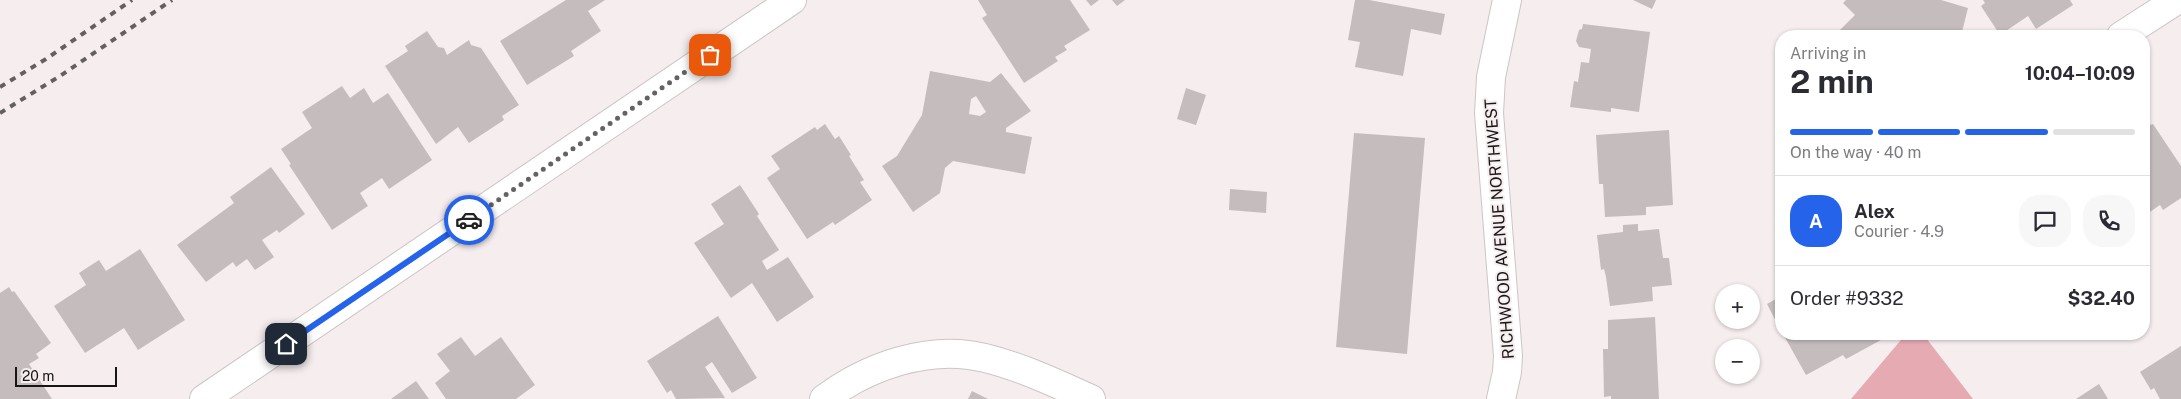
<!DOCTYPE html>
<html lang="en">
<head>
<meta charset="utf-8">
<style>
  body { margin:0; font-family:"Public Sans",sans-serif; background:#f7f7f7; color:#2b2b33; height:100vh; display:flex; flex-direction:column; font-size:19px; white-space:nowrap }
  * { box-sizing:border-box; margin:0 }
  p { font-size:16px; color:#7c7c81 }
  .icon { flex:none; width:28px; height:28px; fill:none; stroke:currentColor; stroke-width:2; stroke-linecap:round; stroke-linejoin:round }
  .map { position:relative; flex:1; overflow:hidden }
  .sheet { position:absolute; left:1775px; top:30px; width:375px; height:310px; display:flex; flex-direction:column; background:#fff; border-radius:20px; box-shadow:0 1px 4px #0004 }
  .sheet>* { flex:none }
  .fabs { position:absolute; left:1715px; top:284px; display:grid; gap:10px }
  .fabs a { display:grid; place-items:center; width:45px; height:45px; border-radius:50%; background:#fff; box-shadow:0 1px 4px #0004; font-size:25px }
  .scale { position:absolute; left:15px; bottom:12px; width:102px; box-sizing:border-box; padding-left:5px; border:2px solid #181516; border-top:0; font-size:14px; line-height:18px; white-space:nowrap; color:#181516; -webkit-text-stroke:4px #f6edee; paint-order:stroke }
  .pin { position:absolute; display:grid; place-items:center; width:42px; height:42px; color:#fff; margin:-21px; border-radius:10px; box-shadow:0 2px 8px #0006 }
  .courier { position:absolute; display:grid; place-items:center; width:50px; height:50px; margin:-25px; border:4px solid #2563eb; border-radius:50%; background:#fff; color:#222; box-shadow:0 1px 6px #0007 }
  .summary em { font-style:normal; font-weight:700 }
  .summary div { display:flex; flex-direction:column-reverse }
  .summary { display:flex; align-items:center; justify-content:space-between; height:85px; padding:0 15px }
  h1 { font-size:32px; font-weight:700; line-height:38px }
  .bar { display:grid; grid-template-columns:repeat(4,1fr); gap:8px 5px; align-content:center; height:60px; padding:0 15px }
  .bar i { height:6px; border-radius:4px; background:#e1e1e2 }
  .bar .on { background:#2563eb }
  .bar p { grid-column:span 4 }
  .line { display:flex; align-items:center; gap:12px; padding:0 15px; border-top:1px solid #e1e1e2 }
  .line div { flex:1 }
  .round { display:grid; place-items:center; flex:none; width:52px; height:52px; border-radius:20px; background:#f7f7f7 }
  .map>svg:first-child { display:block }
  .forest { fill:#e6aab3 }
  .building { fill:#c4bcbd; fill-rule:evenodd }
  .lines { fill:none; stroke-linecap:round; stroke-linejoin:round }
  .street-casing { stroke:#cdc5c5; stroke-width:30 }
  .street { stroke:#fff; stroke-width:28 }
  .rail { stroke:#645f60; stroke-width:4; stroke-dasharray:6 6; stroke-linecap:butt }
  .done { stroke:#666162; stroke-width:5; stroke-dasharray:0 9 }
  .route { stroke:#2563eb; stroke-width:6 }
  .labels { text-anchor:middle; stroke-width:4; stroke-linejoin:round; paint-order:stroke }
  .street-label { font-size:16px; fill:#181516; stroke:#f6edee }
</style>
</head>
<body>
<div class="map">
<svg width="2181" height="399" viewBox="0 0 2181 399">
  <rect width="100%" height="100%" fill="#f6edee"/>
  <path class="forest" d="M1906,334H1923L1973,399H1851Z"/>
  <path class="building" d="M566,0H605L588,11L601,31L571,51L574,56L527,85L500,41Z
    M978,0H1070L1090,30L1064,46L1067,50L1055,57L1058,61L1024,83L982,18L987,15Z
    M1086,0H1099L1091,6Z
    M1112,0H1125L1117,6Z
    M1355,0H1369L1445,14L1441,35L1411,29L1403,76L1355,67L1360,42L1348,40Z
    M1633,0H1656L1652,9Z
    M1846,0H1941L1968,8L1961,36H1834L1855,15L1843,3Z
    M1983,0H2070L2073,5L2036,29L2028,16L2000,35L1981,6L1985,3Z
    M1583,24L1650,32L1639,112L1611,108V112L1570,107L1574,81L1578,82L1581,62L1589,63L1591,49L1579,47L1576,41L1579,30L1582,29Z
    M427,31L438,47L444,48L447,55L469,40L471,45L481,48L519,105L502,116L504,120L469,143L458,127L436,144L385,66L408,51L405,46Z
    M930,71L990,82L1001,73L1031,111L1006,128V132L1032,137L1025,174L953,161L945,168L940,193L913,212L882,166L897,156L922,115ZM976,96L986,112L980,116L969,114L971,99Z
    M342,86L350,98L364,88L373,103L388,93L432,160L389,189L382,178L360,193L368,206L332,230L289,165L291,164L281,149L312,128L302,112Z
    M1186,88L1206,95L1196,125L1177,119Z
    M2144,117L2150,125L2153,124L2181,166V198L2163,210L2160,205L2144,216Z
    M825,124L835,139L839,136L851,155L849,156L864,180L860,182L872,200L835,225L833,222L807,239L767,178L780,169L771,156L815,127L817,130Z
    M1669,130L1673,205L1646,207V215L1605,217L1603,184H1599L1596,135Z
    M1354,133L1425,138L1407,354L1336,347Z
    M271,167L305,214L279,233L277,230L262,240L274,257L255,270L247,259L236,267L233,262L206,282L177,245L234,203L230,197Z
    M740,185L759,214L757,216L779,250L762,261L767,270L788,257L814,297L777,322L752,283L731,298L694,243L724,224L711,204Z
    M1230,189L1267,192L1266,213L1229,210Z
    M1638,224V231L1659,229L1663,258H1669L1672,285L1652,287L1653,301L1610,306L1606,277L1604,269L1601,270L1597,235L1623,232V225Z
    M140,249L185,320L138,350L124,328L85,353L54,306L86,285L79,273L99,260L106,271Z
    M9,287L12,292L14,291L51,343L36,354L39,358L29,364L52,399H0V293Z
    M1781,296V331L1767,304Z
    M718,316L757,378L732,393L712,362L705,367L725,398L676,399L671,390L667,393L647,361Z
    M1655,317L1659,399H1611V396L1604,397L1603,349H1608V320Z
    M1783,334H1892L1846,359L1843,355L1806,375Z
    M461,337L475,356L501,337L535,385L516,399H446L435,383L450,371L437,354Z
    M2181,346V399H2160L2154,388L2151,390L2140,372Z
    M416,381L429,399H391Z
    M2099,384L2108,399H2076Z
    M972,391L988,399H968Z"/>
  <g class="lines">
    <g class="street-casing">
      <path id="street" d="M2121,36L2177,0
        M204,399L792,0
        M824,399C868,366 930,344 985,358C1022,367 1057,384 1091,399
        M1501,399L1507,372L1508,356L1489,113L1491,77L1507,0"/>
    </g>
    <use href="#street" class="street"/>
    <path class="rail" d="M0,87L46,59L132,0
      M0,113L60,76L172,0"/>
  </g>
  <g class="lines">
    <path class="done" d="M469,220L710,55"/>
    <path class="route" d="M286,344L469,220"/>
  </g>
  <g class="labels">
    <g class="street-label">
      <text transform="translate(1499 229) rotate(-94)" y="6">RICHWOOD AVENUE NORTHWEST</text>
    </g>
  </g>
</svg>
<div class="fabs">
<a>+</a>
<a>−</a>
</div>
<div class="scale">20 m</div>
<div class="pin" style="left:710px;top:55px;background:#ea580c"><svg class="icon" aria-label="bag" viewBox="0 0 24 24"><path d="M5 8h14l-1 12H6zM9 8a3 3 0 0 1 6 0"/></svg></div>
<div class="pin" style="left:286px;top:344px;background:#1f2937"><svg class="icon" aria-label="home" viewBox="0 0 24 24"><path d="M3 11l9-7 9 7M6 9v11h12V9"/></svg></div>
<div class="courier" style="left:469px;top:220px"><svg class="icon" aria-label="car" viewBox="0 0 24 24"><path d="M5 17H2v-5l4-1 3-4h7l3 4 3 1v5h-3M9 17h6M6 11h13"/><circle cx="7" cy="17" r="2"/><circle cx="17" cy="17" r="2"/></svg></div>
<section class="sheet">
<div class="summary"><div><h1>2 min</h1><p>Arriving in</p></div><em>10:04–10:09</em></div>
<div class="bar"><i class="on"></i><i class="on"></i><i class="on"></i><i></i><p>On the way · 40 m</p></div>
<div class="line" style="height:90px"><b class="round" style="background:#2563eb;color:#fff">A</b><div><b>Alex</b><p>Courier · 4.9</p></div><a class="round"><svg class="icon" aria-label="chat" viewBox="0 0 24 24"><path d="M4 5h16v11H9l-5 4z"/></svg></a><a class="round"><svg class="icon" aria-label="phone" viewBox="0 0 24 24"><path d="M5 4h4l2 5-3 2q2 4 5 5l2-3 5 2v4C11 20 4 13 5 4z"/></svg></a></div>
<div class="line" style="height:65px"><div>Order #9332</div><b>$32.40</b></div>
</section>
</div>
</body>
</html>
